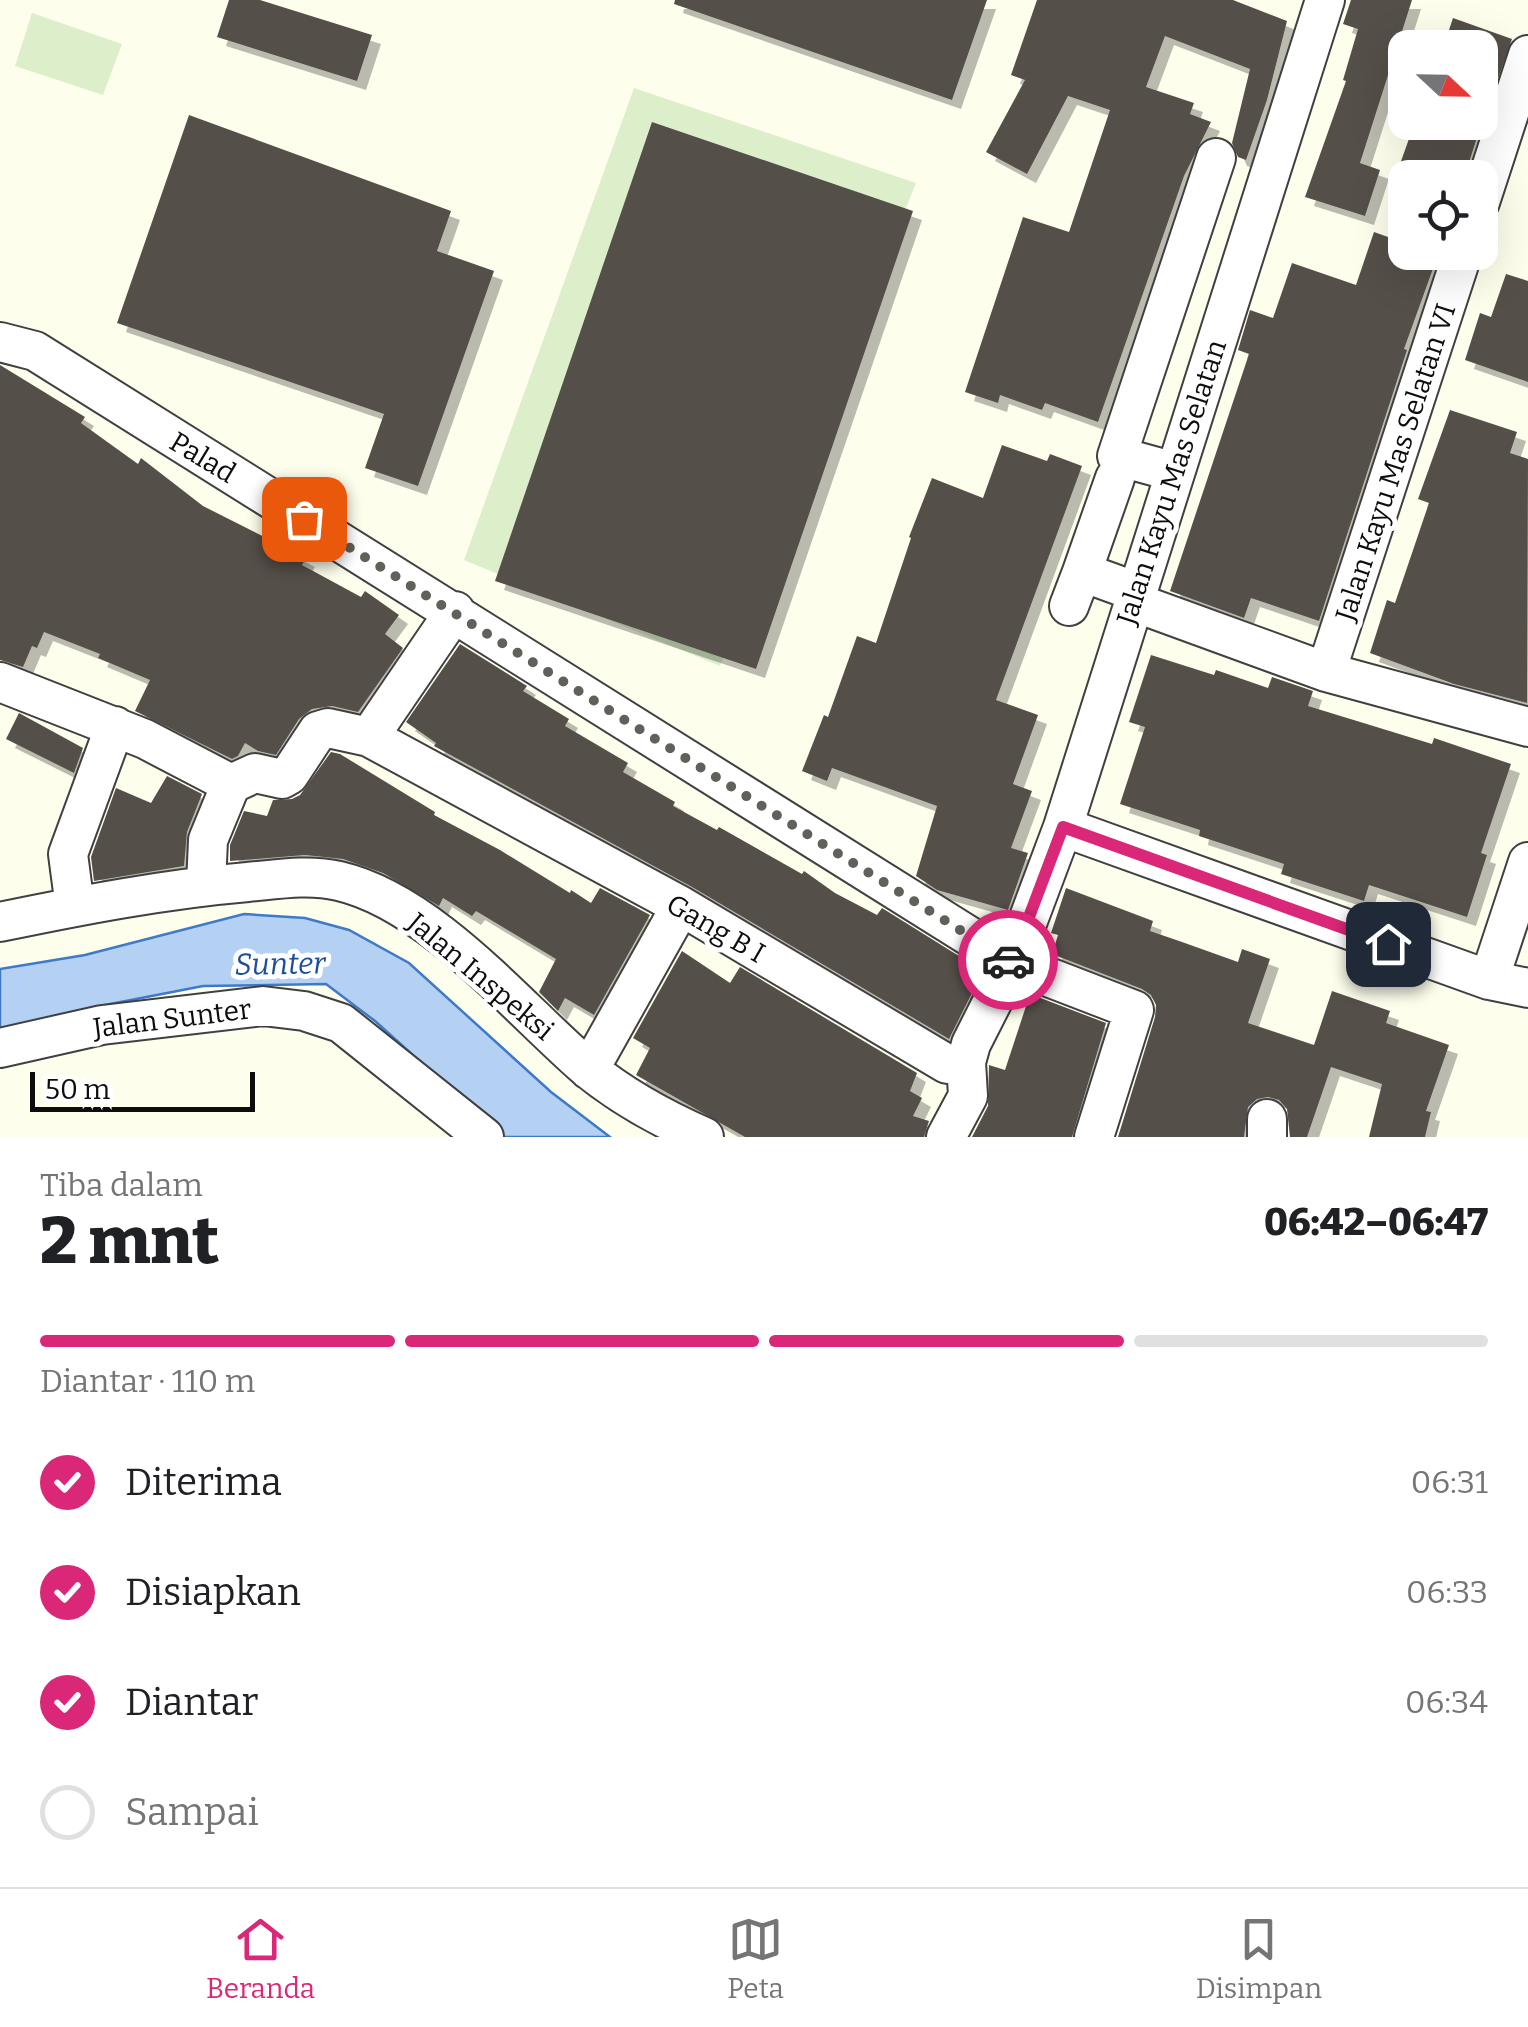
<!DOCTYPE html>
<html lang="id">
<head>
<meta charset="utf-8">
<style>
  body { margin:0; font-family:Bitter,serif; background:#f6f6f6; color:#202124; height:100vh; display:flex; flex-direction:column; font-size:38px; white-space:nowrap }
  * { box-sizing:border-box; margin:0 }
  p { font-size:32px; color:#757577 }
  .icon { flex:none; width:55px; height:55px; fill:none; stroke:currentColor; stroke-width:2; stroke-linecap:round; stroke-linejoin:round }
  .map { position:relative; height:1137px; overflow:hidden }
  .sheet { display:flex; flex-direction:column; background:#fff; flex:1 }
  .sheet>* { flex:none }
  .needle { width:65px; rotate:112deg }
  .controls { position:absolute; left:1388px; top:30px; display:grid; gap:20px }
  .controls a { display:grid; place-items:center; width:110px; height:110px; border-radius:20px; background:#fff; box-shadow:0 10px 40px #0002; font-size:50px }
  .scale { position:absolute; left:30px; bottom:25px; width:225px; box-sizing:border-box; padding-left:10px; border:5px solid #0d0d0d; border-top:0; font-size:28px; line-height:35px; white-space:nowrap; color:#0d0d0d; -webkit-text-stroke:8px #fff; paint-order:stroke }
  .pin { position:absolute; display:grid; place-items:center; width:85px; height:85px; color:#fff; margin:-42px; border-radius:20px; box-shadow:0 5px 15px #0006 }
  .courier { position:absolute; display:grid; place-items:center; width:100px; height:100px; margin:-50px; border:8px solid #db2777; border-radius:50%; background:#fff; color:#222; box-shadow:0 2px 12px #0007 }
  .summary em { font-style:normal; font-weight:800 }
  .summary div { display:flex; flex-direction:column-reverse }
  .summary { display:flex; align-items:center; justify-content:space-between; height:170px; padding:0 40px }
  h1 { font-size:65px; font-weight:800; line-height:75px }
  .bar { display:grid; grid-template-columns:repeat(4,1fr); gap:15px 10px; align-content:center; height:120px; padding:0 40px }
  .bar i { height:12px; border-radius:8px; background:#e0e0e0 }
  .bar .current { background:#db2777 }
  .bar p { grid-column:span 4 }
  ol { padding:0 40px; list-style:none }
  li { display:flex; align-items:center; gap:30px; height:110px }
  li p { margin-inline-start:auto }
  li .icon { padding:10px; border-radius:50%; background:#db2777; color:#fff; stroke-width:4 }
  li:last-child { color:#757577 }
  li i { width:55px; height:55px; border:5px solid #e0e0e0; border-radius:50% }
  .tabs { display:flex; justify-content:space-around; align-items:center; height:140px; border-top:2px solid #e0e0e0; background:#fff; font-size:28px; color:#757577 }
  .tabs a { display:grid; justify-items:center; gap:5px }
  .tabs .current { color:#db2777 }
  .map>svg:first-child { display:block }
  .pitch { fill:#dcefca }
  .water { fill:#b4d1f4; stroke:#3e7ac8; stroke-width:2.5 }
  .building { fill:#555049; filter:url(#shadow) }
  .lines { fill:none; stroke-linecap:round; stroke-linejoin:round }
  .minor-casing { stroke:#404040; stroke-width:42 }
  .minor { stroke:#fff; stroke-width:38 }
  .done { stroke:#61615b; stroke-width:10; stroke-dasharray:0 18 }
  .route { stroke:#db2777; stroke-width:12 }
  .labels { text-anchor:middle; stroke-width:10; stroke-linejoin:round; paint-order:stroke }
  .street-label { font-size:28px; fill:#0d0d0d; stroke:#fff }
  .water-label { font-size:30px; font-style:italic; fill:#1b4e99; stroke:#fff }
</style>
</head>
<body>
<div class="map">
<svg width="1528" height="1137" viewBox="0 0 1528 1137">
  <defs>
    <filter id="shadow"><feDropShadow dx="9" dy="9" stdDeviation="0" flood-color="#0004"/></filter>
  </defs>
  <rect width="100%" height="100%" fill="#fefeed"/>
  <path class="pitch" d="M32,13L122,44L103,95L15,66Z
    M634,88L916,183L720,666L464,560Z"/>
  <path class="water" d="M244,914L305,918L349,930L409,963L551,1092L610,1137H504L375,1021L326,984L203,986L95,1007L0,1035V969L85,955Z"/>
  <path class="building" d="M229,0H260L372,35L357,81L217,37Z
    M675,0H987L952,100L674,4Z
    M1037,0H1233L1287,21L1267,100L1246,160L1238,157L1232,143L1250,69L1165,36L1146,87L1194,103L1190,114L1211,122L1184,176L1098,422L1045,403L1042,410L1000,395L998,403L965,392L1023,217L1069,232L1110,110L1068,96L1027,174L986,152L1025,80L1011,75Z
    M1351,0H1412L1360,163L1380,170L1365,216L1305,197L1346,81L1343,80L1358,29L1343,24Z
    M1453,18L1512,39L1484,118L1480,117V48H1443Z
    M189,115L451,211L437,251L494,271L418,486L365,468L384,414L117,323Z
    M652,122L913,211L756,669L495,581Z
    M1415,122H1482L1464,178H1395Z
    M1374,232L1405,243V252H1439L1404,349L1407,350L1319,621L1251,598L1244,618L1170,591L1249,354L1238,350L1250,310L1273,318L1292,263L1356,285Z
    M1506,274L1528,281V382L1465,360L1480,313L1491,317Z
    M0,365L85,417L81,423L138,464L141,458L203,506L306,558L302,565L361,597L365,591L399,615L385,634L403,648L358,712L332,706L312,709L299,719L276,755L258,751L245,743L238,756L232,759L135,711L150,680L98,658L100,654L44,632L37,648L32,646L23,667L0,660Z
    M1450,410L1517,432L1510,453L1528,459L1527,703L1454,684L1370,653L1387,600L1395,603L1429,503L1418,499Z
    M1002,445L1047,461L1050,454L1082,466L996,700L1038,715L1013,784L1032,791L1011,848L1028,853L1008,910L937,890L916,876L937,806L832,768L827,781L802,771L824,715L828,717L857,636L876,643L911,538L909,537L932,478L983,498Z
    M460,644L527,686L523,691L569,719L565,726L628,763L623,772L675,802L673,806L717,830L719,827L802,874L804,871L835,893L877,915L882,908L983,971L949,1039L692,887L434,746L436,743L406,722Z
    M1151,655L1214,675L1216,670L1268,688L1272,677L1313,691L1308,706L1432,744L1434,738L1511,764L1481,853L1487,855L1467,917L1369,885L1364,901L1281,874L1284,864L1199,836L1200,830L1120,804L1145,727L1129,722Z
    M19,713L83,748L74,773L6,739Z
    M331,752L340,754L435,812L434,815L500,850L570,893L571,890L591,903L600,888L650,915L594,1015L565,998L558,1011L539,992L556,959L476,911L472,916L443,898L439,906L383,873L343,859L305,855L230,861V845L244,811L267,816L273,800L292,799L300,795Z
    M167,776L202,794L187,832L184,866L94,881L91,857L116,788L151,803Z
    M1066,888L1153,921L1150,931L1182,942L1238,962L1242,949L1270,959L1248,1023L1314,1045L1332,991L1390,1011L1386,1023L1449,1045L1426,1111L1431,1112L1425,1137H1369L1382,1084L1331,1067L1307,1137H1290L1287,1109L1279,1100L1268,1097L1257,1099L1248,1107L1244,1137H1118L1155,1017L1156,1005L1151,995L1142,989L1052,954L1058,935L1051,933Z
    M682,951L730,983L740,967L917,1073L910,1091L922,1098L913,1116L929,1121L924,1137H745L636,1075L650,1048L633,1038Z
    M1030,994L1106,1023L1072,1137H972L988,1106L989,1065L1005,1070Z"/>
  <g class="lines">
    <g class="minor-casing">
      <path id="minor" d="M1480,202L1528,55
        M0,342L35,351L1012,963L1134,1010L1094,1137
        M1175,472L1117,456L1216,158
        M1115,478L1082,572L1137,592
        M1134,602L1326,672L1528,727
        M1069,606L1082,572
        M1326,672L1463,252
        M0,682L145,739L231,784L255,773L282,779L289,775L318,731L328,728L369,737L455,611
        M369,737L681,906L947,1064L966,1062L971,1044L1012,963L1063,827L1325,0
        M1063,827L1489,980L1528,988
        M206,885L208,840L231,784
        M75,907L68,854L115,726
        M0,922C82,905 165,889 248,882C279,879 309,874 339,881C430,902 517,1007 586,1067C621,1096 663,1119 704,1137
        M1489,980L1528,862
        M0,1048L102,1025L263,1006L304,1011L341,1023L484,1137
        M589,1070L681,906
        M946,1137L968,1096L966,1062
        M1267,1137V1119"/>
    </g>
    <use href="#minor" class="minor"/>
  </g>
  <g class="lines">
    <path class="done" d="M304,519L1008,960"/>
    <path class="route" d="M1008,960L1012,962L1063,827L1388,944"/>
  </g>
  <g class="labels">
    <g class="street-label">
      <text transform="translate(203 457) rotate(31)" y="10">Palad</text>
      <text transform="translate(1395 462) rotate(-72)" y="10">Jalan Kayu Mas Selatan VI</text>
      <text transform="translate(1171 482) rotate(-72)" y="10">Jalan Kayu Mas Selatan</text>
      <text transform="translate(716 928) rotate(30)" y="10">Gang B I</text>
      <text transform="translate(481 976) rotate(40)" y="10">Jalan Inspeksi</text>
      <text transform="translate(172 1018) rotate(-7)" y="10">Jalan Sunter</text>
    </g>
    <g class="water-label">
      <text transform="translate(280 964) rotate(-1)" y="10">Sunter</text>
    </g>
  </g>
</svg>
<div class="controls">
<a><svg class="needle" viewBox="-14 -14 28 28"><path d="M0-13l5 13h-10z" fill="#e53935"/><path d="M0 13l5-13h-10z" fill="#757577"/></svg></a>
<a><svg class="icon" aria-label="locate" viewBox="0 0 24 24"><circle cx="12" cy="12" r="6"/><path d="M12 2v4M12 18v4M2 12h4M18 12h4"/></svg></a>
</div>
<div class="scale">50 m</div>
<div class="pin" style="left:304px;top:519px;background:#ea580c"><svg class="icon" aria-label="bag" viewBox="0 0 24 24"><path d="M5 8h14l-1 12H6zM9 8a3 3 0 0 1 6 0"/></svg></div>
<div class="pin" style="left:1388px;top:944px;background:#1f2937"><svg class="icon" aria-label="home" viewBox="0 0 24 24"><path d="M3 11l9-7 9 7M6 9v11h12V9"/></svg></div>
<div class="courier" style="left:1008px;top:960px"><svg class="icon" aria-label="car" viewBox="0 0 24 24"><path d="M5 17H2v-5l4-1 3-4h7l3 4 3 1v5h-3M9 17h6M6 11h13"/><circle cx="7" cy="17" r="2"/><circle cx="17" cy="17" r="2"/></svg></div>
</div>
<section class="sheet">
<div class="summary"><div><h1>2 mnt</h1><p>Tiba dalam</p></div><em>06:42–06:47</em></div>
<div class="bar"><i class="current"></i><i class="current"></i><i class="current"></i><i></i><p>Diantar · 110 m</p></div>
<ol>
<li><svg class="icon" aria-label="check" viewBox="0 0 24 24"><path d="M5 12l5 5 9-10"/></svg>Diterima<p>06:31</p></li>
<li><svg class="icon" aria-label="check" viewBox="0 0 24 24"><path d="M5 12l5 5 9-10"/></svg>Disiapkan<p>06:33</p></li>
<li><svg class="icon" aria-label="check" viewBox="0 0 24 24"><path d="M5 12l5 5 9-10"/></svg>Diantar<p>06:34</p></li>
<li><i></i>Sampai</li>
</ol>
</section>
<nav class="tabs">
<a class="current"><svg class="icon" aria-label="home" viewBox="0 0 24 24"><path d="M3 11l9-7 9 7M6 9v11h12V9"/></svg>Beranda</a>
<a><svg class="icon" aria-label="map" viewBox="0 0 24 24"><path d="M3 6l6-2 6 2 6-2v14l-6 2-6-2-6 2zM9 4v14M15 6v14"/></svg>Peta</a>
<a><svg class="icon" aria-label="saved" viewBox="0 0 24 24"><path d="M7 4h10v16l-5-4-5 4z"/></svg>Disimpan</a>
</nav>
</body>
</html>
